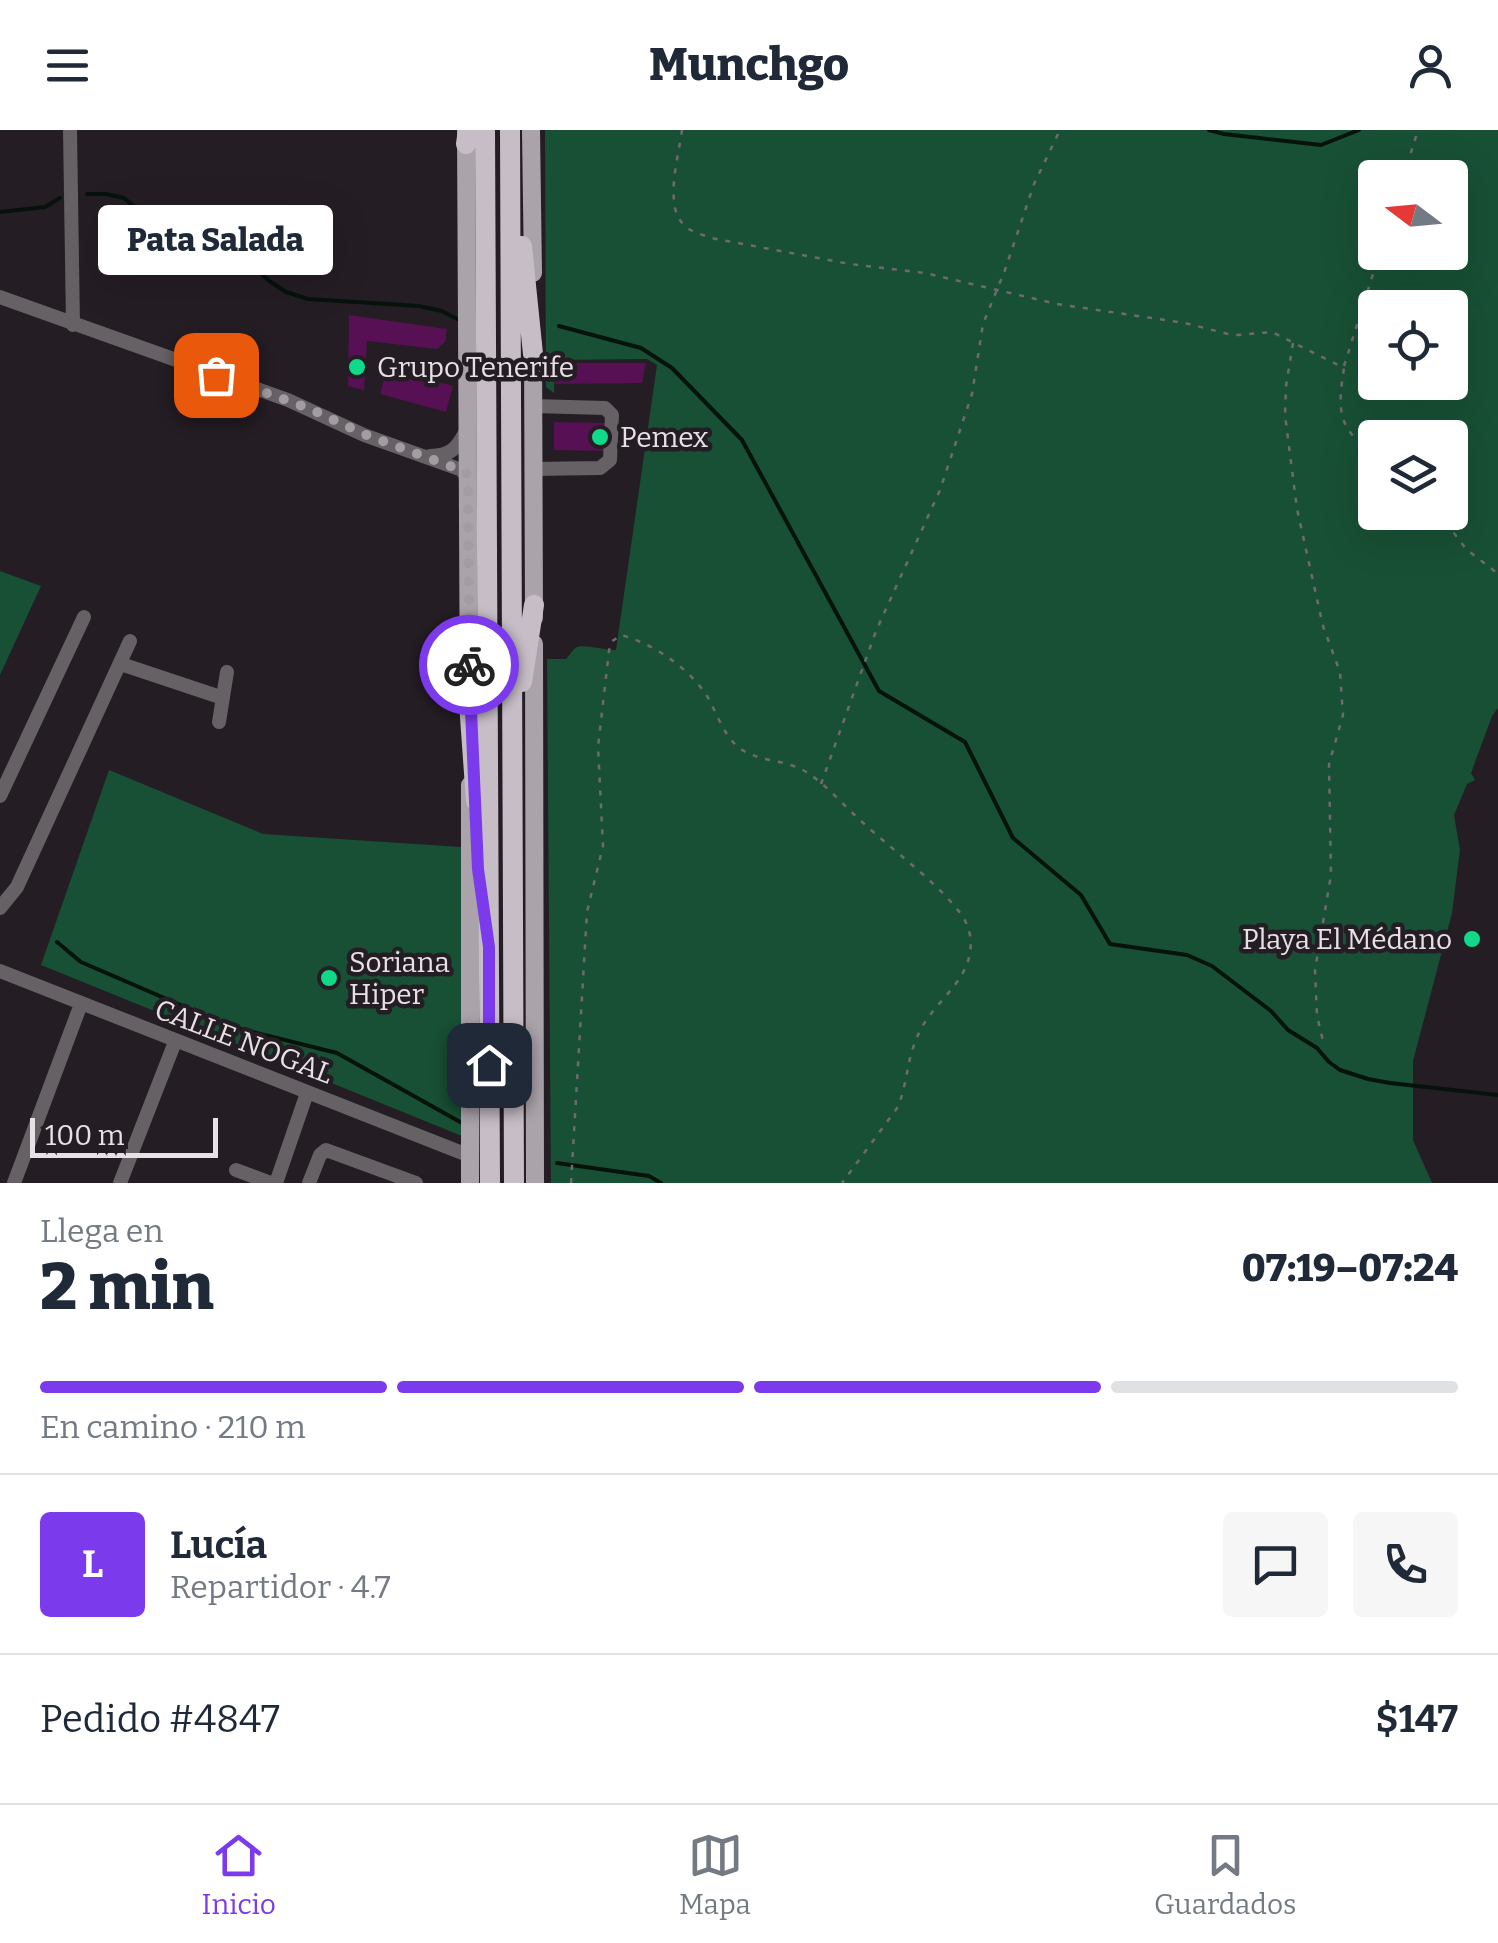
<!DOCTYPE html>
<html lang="es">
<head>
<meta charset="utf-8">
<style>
  body { margin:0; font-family:Bitter,serif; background:#f6f6f7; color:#1f2937; height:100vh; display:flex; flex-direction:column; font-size:38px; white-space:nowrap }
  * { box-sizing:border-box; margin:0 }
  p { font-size:32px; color:#747a83 }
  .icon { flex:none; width:55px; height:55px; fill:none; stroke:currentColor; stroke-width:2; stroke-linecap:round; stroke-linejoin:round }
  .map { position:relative; height:1053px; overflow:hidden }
  .side { display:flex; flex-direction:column; background:#fff; flex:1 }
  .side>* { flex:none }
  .needle { width:65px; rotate:286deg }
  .tools { position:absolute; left:1358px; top:30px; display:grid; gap:20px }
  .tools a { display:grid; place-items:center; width:110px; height:110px; border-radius:10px; background:#fff; box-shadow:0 10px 40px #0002; font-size:50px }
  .scale { position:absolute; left:30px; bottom:25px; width:188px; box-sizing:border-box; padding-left:10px; border:5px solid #e7e1e6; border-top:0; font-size:28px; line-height:35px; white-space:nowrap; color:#e7e1e6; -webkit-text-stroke:8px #241d24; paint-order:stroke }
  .pin { position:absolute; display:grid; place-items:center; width:85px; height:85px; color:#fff; margin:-42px; border-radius:20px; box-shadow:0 5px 15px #0006 }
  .courier { position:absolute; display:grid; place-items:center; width:100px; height:100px; margin:-50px; border:8px solid #7c3aed; border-radius:50%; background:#fff; color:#222; box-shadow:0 2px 12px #0007 }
  .bubble { position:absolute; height:70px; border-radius:10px; background:#fff; box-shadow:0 10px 40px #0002; font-size:32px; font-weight:800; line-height:70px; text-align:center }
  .head em { font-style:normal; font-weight:800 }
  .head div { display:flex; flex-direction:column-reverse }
  .head { display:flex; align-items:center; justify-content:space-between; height:170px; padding:0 40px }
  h1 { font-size:65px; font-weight:800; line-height:75px }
  .bar { display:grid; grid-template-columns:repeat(4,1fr); gap:15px 10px; align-content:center; height:120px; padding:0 40px }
  .bar i { height:12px; border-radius:8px; background:#e0e1e3 }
  .bar .on { background:#7c3aed }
  .bar p { grid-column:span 4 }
  .line { display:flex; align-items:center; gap:25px; padding:0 40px; border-top:2px solid #e0e1e3 }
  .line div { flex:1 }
  .round { display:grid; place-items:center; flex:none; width:105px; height:105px; border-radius:10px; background:#f6f6f7 }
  header { display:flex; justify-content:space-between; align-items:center; height:130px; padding:0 40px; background:#fff; font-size:45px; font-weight:800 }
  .tabs { display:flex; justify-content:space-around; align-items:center; height:140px; border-top:2px solid #e0e1e3; background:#fff; font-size:28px; color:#747a83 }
  .tabs a { display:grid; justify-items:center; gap:5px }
  .tabs .on { color:#7c3aed }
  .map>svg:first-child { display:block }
  .green { fill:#185035; fill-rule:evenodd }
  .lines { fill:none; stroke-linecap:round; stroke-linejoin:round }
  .stream { stroke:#05130b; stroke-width:4 }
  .building { fill:#561053 }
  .path { stroke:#706a70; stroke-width:2.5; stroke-dasharray:5 8; stroke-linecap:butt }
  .minor { stroke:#656165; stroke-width:14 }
  .major { stroke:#aba3aa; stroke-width:18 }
  .highway { stroke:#c7bdc6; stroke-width:20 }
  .done { stroke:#a39ca2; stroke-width:10; stroke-dasharray:0 18 }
  .route { stroke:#7c3aed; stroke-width:12 }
  .poi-dot { fill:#11d98a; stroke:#241d24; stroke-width:4 }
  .labels { text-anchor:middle; stroke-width:9; stroke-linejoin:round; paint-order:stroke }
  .poi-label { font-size:28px; fill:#e7e1e6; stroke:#241d24; text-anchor:start }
  .street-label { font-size:28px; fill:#e7e1e6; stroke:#241d24 }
</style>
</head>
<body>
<header><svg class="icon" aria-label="menu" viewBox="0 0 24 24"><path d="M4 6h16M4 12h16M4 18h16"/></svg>Munchgo<svg class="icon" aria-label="person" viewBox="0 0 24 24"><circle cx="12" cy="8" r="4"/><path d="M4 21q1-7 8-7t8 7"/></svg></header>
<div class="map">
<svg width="1498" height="1053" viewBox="0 0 1498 1053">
  <rect width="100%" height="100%" fill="#241d24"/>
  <path class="green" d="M545,0H1498V578L1492,586L1471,643L1475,650L1467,654L1454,685L1460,720L1452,783L1413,931V1010L1432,1053H551L547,529H566C570,525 572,520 577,517C582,514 607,520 616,520L657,235L647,229L555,230L554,263L546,257ZM1375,48H1450V122H1375ZM1375,178H1450V252H1375ZM1375,308H1450V382H1375Z
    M0,441L41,456L0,545Z
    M109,640L263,704L461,717L462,1006L41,835Z"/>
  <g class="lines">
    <path class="stream" d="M1209,0L1224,4L1321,15L1359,0
      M87,64H106L124,68L138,80L154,116L168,124L174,122L189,106L240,121L268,150L286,162L308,169L419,176L442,181L457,189
      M0,82L45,77L60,68
      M559,196L641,218L672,238L742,310L879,561L965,612L1013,708L1081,765L1110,814L1187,825L1212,836L1271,881L1288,900L1317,918L1329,932L1340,940L1368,949L1390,953L1498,965
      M57,812L81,832L229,896L337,923L462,993
      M557,1033L649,1046L661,1053"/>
  </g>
  <path class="building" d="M349,185L447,199L445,212L437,219L367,211L364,260L348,256Z
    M555,233H646L642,253L555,254Z
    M387,238L453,256L446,282L380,264Z
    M193,251L212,255L207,279L194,277L195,273L191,272L188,285L177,283L181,266L190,268Z
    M554,292L606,293V321L554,320Z"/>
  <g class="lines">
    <path class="path" d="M682,0C679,25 664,74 683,94C690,102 701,104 711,108L850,134L925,143L1057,174L1185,193L1228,204L1238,205L1272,202L1344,238C1338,277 1336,302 1375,321
      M1403,48L1418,0
      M1293,213L1286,256L1285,285L1297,379L1323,496L1340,542L1343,585L1329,634L1331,745L1315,840L1317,886L1324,915
      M1344,236L1380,122
      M1438,382L1466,419L1497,443
      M821,654L876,501L940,360L972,264L983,194L1005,140L1034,54L1060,0
      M571,1053L587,782L603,716L598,617L609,521L611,512L621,505C652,513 689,538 707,566C717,583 723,604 738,617C757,632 782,629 803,640C824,652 842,674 860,690C892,720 935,750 961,784C966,791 968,797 970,805C976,846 940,866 922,897C906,926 909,948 898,977L842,1053"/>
    <path class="minor" d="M70,0L73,195
      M0,167L288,270L364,305L462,340L468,349
      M430,326C451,326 457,318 466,301
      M533,339L600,338L610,330L612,285L605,278L533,276
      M121,534L223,568
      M219,592L227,542
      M0,666L84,487
      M0,778L17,757L130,511
      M0,841L470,1026
      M236,1040L271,1053
      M14,1053L81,874
      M120,1053L175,912
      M276,1053L307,963
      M309,1053L320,1025L326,1020L416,1053"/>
    <path class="major" d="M466,0L469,584
      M531,0L533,143
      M533,214L534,488
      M534,514L535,1053
      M470,655V1053"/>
    <path class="highway" d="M485,0L490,1053
      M510,0L514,1053
      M466,14L468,0
      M522,116L533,224
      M522,552L534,475
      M469,573L476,671"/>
  </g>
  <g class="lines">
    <path class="done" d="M216,245L308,278L364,304L466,342L468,349L469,535"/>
    <path class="route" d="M469,535L478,739L489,817V935"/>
  </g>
  <g class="poi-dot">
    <circle cx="357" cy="237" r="10"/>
    <circle cx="600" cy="307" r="10"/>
    <circle cx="1472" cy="809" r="10"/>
    <circle cx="329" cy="848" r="10"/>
  </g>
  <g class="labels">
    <g class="poi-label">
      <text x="377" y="247">Grupo Tenerife</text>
      <text x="620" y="317">Pemex</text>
      <text x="1452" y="819" text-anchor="end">Playa El Médano</text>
      <text x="349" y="842">Soriana<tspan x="349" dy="32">Hiper</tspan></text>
    </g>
    <g class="street-label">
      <text transform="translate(244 911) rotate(21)" y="10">CALLE NOGAL</text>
    </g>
  </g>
</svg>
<div class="tools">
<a><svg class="needle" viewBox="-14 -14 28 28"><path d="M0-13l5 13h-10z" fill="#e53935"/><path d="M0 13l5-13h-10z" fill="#747a83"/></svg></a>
<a><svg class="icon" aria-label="locate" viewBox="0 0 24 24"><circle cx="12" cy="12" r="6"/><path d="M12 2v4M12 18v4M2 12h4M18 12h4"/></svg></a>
<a><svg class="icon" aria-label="layers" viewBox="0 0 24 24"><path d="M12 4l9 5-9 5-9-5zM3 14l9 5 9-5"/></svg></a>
</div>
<div class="scale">100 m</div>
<div class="pin" style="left:216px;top:245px;background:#ea580c"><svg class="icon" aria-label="bag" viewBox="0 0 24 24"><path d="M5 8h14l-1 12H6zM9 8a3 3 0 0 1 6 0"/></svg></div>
<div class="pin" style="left:489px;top:935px;background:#1f2937"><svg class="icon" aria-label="home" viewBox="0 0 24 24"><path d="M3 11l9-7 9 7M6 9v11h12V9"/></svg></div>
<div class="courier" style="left:469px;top:535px"><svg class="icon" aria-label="bike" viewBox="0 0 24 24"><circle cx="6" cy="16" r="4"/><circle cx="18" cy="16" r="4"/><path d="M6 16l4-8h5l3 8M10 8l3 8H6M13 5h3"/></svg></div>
<div class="bubble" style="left:98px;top:75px;width:235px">Pata Salada</div>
</div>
<section class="side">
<div class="head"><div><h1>2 min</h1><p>Llega en</p></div><em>07:19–07:24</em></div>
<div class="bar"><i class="on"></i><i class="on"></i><i class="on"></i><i></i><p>En camino · 210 m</p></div>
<div class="line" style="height:180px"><b class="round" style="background:#7c3aed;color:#fff">L</b><div><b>Lucía</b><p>Repartidor · 4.7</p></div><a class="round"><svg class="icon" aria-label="chat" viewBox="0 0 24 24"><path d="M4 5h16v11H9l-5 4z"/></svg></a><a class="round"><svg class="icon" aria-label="phone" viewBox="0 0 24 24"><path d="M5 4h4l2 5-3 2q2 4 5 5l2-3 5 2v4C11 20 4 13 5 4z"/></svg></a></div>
<div class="line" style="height:130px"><div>Pedido #4847</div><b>$147</b></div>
</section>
<nav class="tabs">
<a class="on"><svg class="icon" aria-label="home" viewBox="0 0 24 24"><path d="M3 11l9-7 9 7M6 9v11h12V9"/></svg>Inicio</a>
<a><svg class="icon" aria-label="map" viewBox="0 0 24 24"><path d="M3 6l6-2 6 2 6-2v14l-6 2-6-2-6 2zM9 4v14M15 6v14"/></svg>Mapa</a>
<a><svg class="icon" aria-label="saved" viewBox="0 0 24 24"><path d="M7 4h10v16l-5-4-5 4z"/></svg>Guardados</a>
</nav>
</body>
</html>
